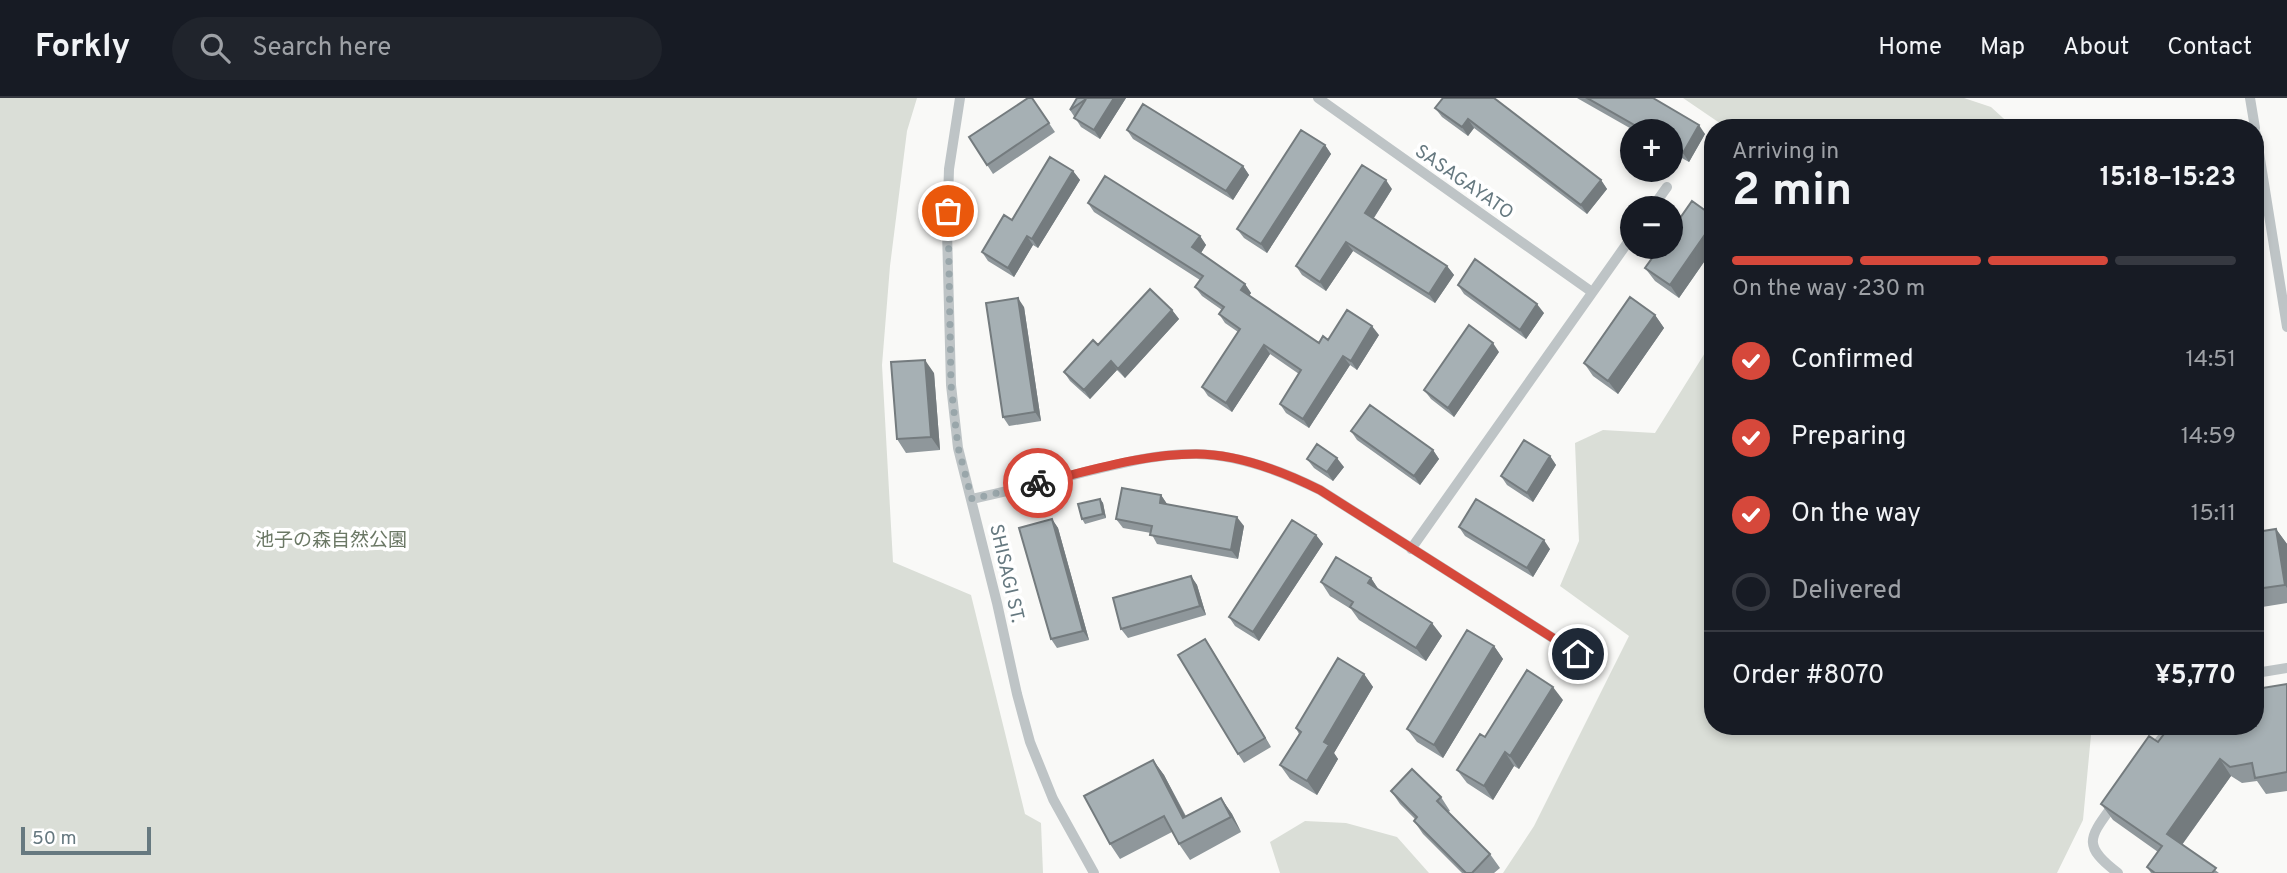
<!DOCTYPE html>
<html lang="en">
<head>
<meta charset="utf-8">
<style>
  body { margin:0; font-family:Overpass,"Noto Sans JP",sans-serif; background:#20242c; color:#f1f3f6; height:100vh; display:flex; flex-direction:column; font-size:26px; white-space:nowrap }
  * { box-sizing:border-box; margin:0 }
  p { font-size:23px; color:#9ea1a6 }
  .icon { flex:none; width:38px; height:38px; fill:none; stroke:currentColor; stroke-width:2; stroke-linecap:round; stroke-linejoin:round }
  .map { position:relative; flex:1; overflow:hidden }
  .side { position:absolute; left:1704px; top:21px; width:560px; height:616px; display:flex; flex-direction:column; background:#171b24; border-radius:28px; box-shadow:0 4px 10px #0003 }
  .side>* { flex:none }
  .controls { position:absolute; left:1620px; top:21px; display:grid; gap:14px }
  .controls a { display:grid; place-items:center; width:63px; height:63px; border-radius:50%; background:#171b24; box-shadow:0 4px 10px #0003; font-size:35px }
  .scale { position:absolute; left:21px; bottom:18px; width:130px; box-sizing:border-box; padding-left:7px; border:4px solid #667980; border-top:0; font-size:19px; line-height:24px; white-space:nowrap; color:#667980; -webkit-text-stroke:5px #fff; paint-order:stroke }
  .pin { position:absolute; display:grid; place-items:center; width:60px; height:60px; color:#fff; margin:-30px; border:4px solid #fff; border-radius:50%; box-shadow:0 2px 7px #0007 }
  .courier { position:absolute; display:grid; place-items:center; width:70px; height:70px; margin:-35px; border:5px solid #d6483b; border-radius:50%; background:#fff; color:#222; box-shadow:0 2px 9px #0007 }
  .overview em { font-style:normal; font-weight:700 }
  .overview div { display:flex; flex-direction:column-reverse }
  .overview { display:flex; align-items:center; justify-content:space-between; height:119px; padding:0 28px }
  h1 { font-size:46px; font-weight:700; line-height:52px }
  .bar { display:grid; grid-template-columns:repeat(4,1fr); gap:10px 7px; align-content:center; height:84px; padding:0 28px }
  .bar i { height:9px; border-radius:5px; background:#363941 }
  .bar .selected { background:#d6483b }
  .bar p { grid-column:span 4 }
  .line { display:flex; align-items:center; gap:18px; padding:0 28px; border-top:2px solid #363941 }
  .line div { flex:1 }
  ol { padding:0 28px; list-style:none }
  li { display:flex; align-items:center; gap:21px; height:77px }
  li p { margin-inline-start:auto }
  li .icon { padding:7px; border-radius:50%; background:#d6483b; color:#fff; stroke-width:4 }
  li:last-child { color:#9ea1a6 }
  li i { width:38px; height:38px; border:4px solid #363941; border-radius:50% }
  header { display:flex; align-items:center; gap:42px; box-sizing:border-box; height:98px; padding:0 35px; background:#171b24; border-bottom:2px solid #363941 }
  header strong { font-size:33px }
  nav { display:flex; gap:38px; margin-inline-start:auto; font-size:24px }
  .search { width:490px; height:63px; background:#20242c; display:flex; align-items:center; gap:18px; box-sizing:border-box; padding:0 24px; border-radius:38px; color:#9ea1a6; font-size:26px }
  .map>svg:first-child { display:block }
  .green { fill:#daded7 }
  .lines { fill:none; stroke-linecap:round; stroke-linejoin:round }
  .lane { stroke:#bec4c6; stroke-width:10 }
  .wall { fill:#8f979b }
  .shaded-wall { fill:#747b7e }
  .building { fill:#a6b0b4; stroke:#747b7e; stroke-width:2 }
  .done { stroke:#99a6aa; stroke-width:7; stroke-dasharray:0 12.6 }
  .route { stroke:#d6483b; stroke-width:9 }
  .labels { text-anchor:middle; stroke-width:7; stroke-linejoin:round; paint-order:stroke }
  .street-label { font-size:19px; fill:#667980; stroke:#fff }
  .park-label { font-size:19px; fill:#6b7865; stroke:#fff }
</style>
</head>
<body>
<header>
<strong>Forkly</strong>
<div class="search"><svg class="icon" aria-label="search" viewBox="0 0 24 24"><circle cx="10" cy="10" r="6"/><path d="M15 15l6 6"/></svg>Search here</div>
<nav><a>Home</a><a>Map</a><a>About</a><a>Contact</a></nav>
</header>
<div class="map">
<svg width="2287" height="775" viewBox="0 0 2287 775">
  <rect width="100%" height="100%" fill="#f9f9f7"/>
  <path class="green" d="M0,0H917L907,33L890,168L882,267L893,464L971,497L1025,716L1041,725L1043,775H0Z
    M1683,0H1964L1991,9L2014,30H1727Z
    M1713,242V628H2110L2091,637L2083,722L2057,775H1503L1534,728L1629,538L1560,488L1579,443L1575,345L1603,332L1655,335Z
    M1305,723L1346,725L1397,739L1429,775H1280L1270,744Z"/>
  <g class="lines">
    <path class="lane" d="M960,0L949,71L947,133L951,287L958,350L997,505L1017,596L1030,644L1053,701L1094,775
      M1318,0L1592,194
      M2250,0L2255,30
      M2256,36L2287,229
      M1652,110L1667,89
      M972,401C1009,393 1045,384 1081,375C1119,366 1158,355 1197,356C1240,357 1282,373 1320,392L1578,556
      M1411,451L1633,137
      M2256,575L2287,570
      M2149,656L2172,628
      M2116,703C2091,738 2079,746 2118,775"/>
  </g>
  <path class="wall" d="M1032,0L1055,34L993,76L969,39Z
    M1077,0H1126L1100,41L1081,29L1070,12Z
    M1443,0L1601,82L1607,91L1587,116L1474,30L1468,38L1442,19L1435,10Z
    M1577,0H1653L1705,36L1689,64L1671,54V33H1635Z
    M1127,32L1243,68L1249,77L1233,102L1133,41Z
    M1325,47L1331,56L1267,155L1244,140L1237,131Z
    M1073,73L1080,82L1038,150L1033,147L1014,179L988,163L982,154L1012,122Z
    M1392,91L1374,120L1447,168L1454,177L1435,205L1353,153L1326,193L1302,177L1296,168Z
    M1088,105L1200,138L1206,147L1201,155L1245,186L1251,195L1249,198L1319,245L1328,242L1379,237L1357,272L1350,267L1309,330L1286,315L1280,306L1299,276L1270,256L1232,314L1208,298L1202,289L1238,234L1225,225L1219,216L1222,212L1202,198L1195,189L1200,182L1094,114Z
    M1713,118V151L1679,200L1655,183L1645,170Z
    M1458,187L1544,215L1526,241L1464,196Z
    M1024,209L1041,323L1009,328L1003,319Z
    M1172,212L1179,221L1125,280L1117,272L1090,301L1070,283L1064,274L1098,247Z
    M1655,217L1664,230L1618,296L1593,278L1584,265Z
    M1499,254L1454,319L1431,301L1424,292Z
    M934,275L940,352L906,355L897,341Z
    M1351,333L1433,352L1439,361L1420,387L1357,342Z
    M1550,358L1556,367L1533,404L1507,387L1501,378Z
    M1307,361L1344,369L1333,383L1314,370Z
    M1161,397L1167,406L1244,428L1238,461L1157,446L1151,435L1123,430L1116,421Z
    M1100,401L1103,405L1106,420L1085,426L1082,421Z
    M1052,421L1058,430L1089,542L1057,550L1051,541Z
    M1459,429L1550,451L1533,479L1465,438Z
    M2276,431L2287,446V505L2256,510V434Z
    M1316,437L1323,446L1259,543L1235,528L1229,519Z
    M1191,478L1197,487L1206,517L1128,540L1121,531Z
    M1371,480L1379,492L1442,538L1426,563L1359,522L1351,511L1330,498L1321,484Z
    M1205,541L1271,649L1244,665L1238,656Z
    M1494,548L1503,561L1443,660L1417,644L1407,631Z
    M1364,576L1373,589L1334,655L1338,661L1317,697L1290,681L1280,667L1299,636L1296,630Z
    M2287,586V693L2266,696L2257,683L2242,685L2231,678L2182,747L2219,775H2151L2147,769L2158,754L2113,722L2101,706L2158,644Z
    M1563,602L1519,671L1514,668L1493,702L1467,685L1457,672Z
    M1153,662L1164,677L1186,718L1221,700L1232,716L1241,734L1190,762L1179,746L1172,734L1120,761L1110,746Z
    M1391,693L1441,699L1450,713L1448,714L1490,756L1500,770L1494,775H1462L1423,736L1414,723L1415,721L1400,706Z"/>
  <path class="shaded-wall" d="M1114,0H1126L1100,41L1094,32Z
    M1468,21L1474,30L1468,38L1462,29Z
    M1699,27L1705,36L1689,64L1683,55Z
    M1325,47L1331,56L1267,155L1261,146Z
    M1243,68L1249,77L1233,102L1226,93Z
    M1073,73L1080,82L1038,150L1032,141Z
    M1386,82L1392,91L1371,124L1365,115Z
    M1601,82L1607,91L1587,116L1581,107Z
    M1713,125V151L1679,200L1670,187Z
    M1027,138L1033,147L1014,179L1008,170Z
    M1200,138L1206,147L1199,158L1192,149Z
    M1346,144L1353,153L1326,193L1320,184Z
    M1447,168L1454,177L1435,205L1429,196Z
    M1245,186L1251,195L1247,201L1241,192Z
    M1018,200L1024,209L1041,323L1035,314Z
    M1537,206L1544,215L1526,241L1520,232Z
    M1172,212L1179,221L1125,280L1118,271Z
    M1655,217L1664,230L1618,296L1608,283Z
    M1372,228L1379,237L1357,272L1351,263Z
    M1493,245L1499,254L1454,319L1448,310Z
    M1264,247L1270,256L1232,314L1226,305Z
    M1343,258L1350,267L1309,330L1303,321Z
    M925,262L934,275L940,352L931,339Z
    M1111,263L1117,272L1090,301L1084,292Z
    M1433,352L1439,361L1420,387L1414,378Z
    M1550,358L1556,367L1533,404L1527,395Z
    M1337,360L1344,369L1333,383L1327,374Z
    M1161,397L1167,406L1160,405Z
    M1100,401L1103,405L1106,420L1103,416Z
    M1237,419L1244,428L1238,461L1231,452Z
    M1052,421L1058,430L1089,542L1083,533Z
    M2276,431L2287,446V490L2285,487Z
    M1316,437L1323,446L1259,543L1253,534Z
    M1544,442L1550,451L1533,479L1527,470Z
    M1191,478L1197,487L1206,517L1200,508Z
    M1371,480L1380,494L1368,485Z
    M1432,525L1442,538L1426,563L1416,550Z
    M1205,541L1211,550L1271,649L1265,640Z
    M1494,548L1503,561L1443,660L1434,647Z
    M1364,576L1373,589L1334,655L1338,661L1317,697L1307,683L1324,644Z
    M1553,589L1563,602L1519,671L1510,658Z
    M1505,654L1514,668L1493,702L1484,688Z
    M2220,661L2231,678L2178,752L2167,736Z
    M1153,662L1164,677L1194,735L1183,720Z
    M1221,700L1232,716L1241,734L1231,719Z"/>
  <path class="building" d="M1028,0H1032L1049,25L987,67L969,39Z
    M1077,0H1114L1094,32L1074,20L1086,1L1070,12Z
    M1443,0H1494L1601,82L1581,107L1468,21L1462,29L1435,10Z
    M1587,0H1653L1699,27L1683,55L1671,48V33H1645Z
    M1143,6L1243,68L1226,93L1127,32Z
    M1301,32L1325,47L1261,146L1237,131Z
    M1050,59L1073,73L1032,141L1027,138L1008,170L982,154L1004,117L1012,122Z
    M1362,67L1386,82L1365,115L1447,168L1429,196L1346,144L1320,184L1296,168Z
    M1105,78L1200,138L1192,149L1245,186L1241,192L1319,245L1323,238L1328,242L1347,212L1372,228L1351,263L1343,258L1303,321L1280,306L1301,272L1264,247L1226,305L1202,289L1240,231L1219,216L1224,209L1195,189L1203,178L1088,105Z
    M1692,103L1713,118V125L1670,187L1645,170L1660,149H1671V133Z
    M1475,161L1537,206L1520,232L1458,187Z
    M1150,191L1172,212L1118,271L1111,263L1084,292L1064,274L1093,242L1098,247Z
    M1630,199L1655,217L1608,283L1584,265Z
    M1018,200L1035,314L1003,319L986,205Z
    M1469,227L1493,245L1448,310L1424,292Z
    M925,262L931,339L897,341L891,264Z
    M1370,307L1433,352L1414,378L1351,333Z
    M1524,342L1550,358L1527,395L1501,378Z
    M1317,346L1337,360L1327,374L1307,361Z
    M1122,390L1161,397L1160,405L1237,419L1231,452L1150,437L1152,428L1116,421Z
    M1100,401L1103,416L1082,421L1078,406Z
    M1476,401L1544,442L1527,470L1459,429Z
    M1052,421L1083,533L1051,541L1019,430Z
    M1292,422L1316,437L1253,534L1229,519Z
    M2276,431L2285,487L2256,491V434Z
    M1336,459L1371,480L1368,485L1432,525L1416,550L1350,509L1353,504L1321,484Z
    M1191,478L1200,508L1121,531L1113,500Z
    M1467,532L1494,548L1434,647L1407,631Z
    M1205,541L1265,640L1238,656L1178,557Z
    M1338,560L1364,576L1324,644L1329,647L1307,683L1280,667L1301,634L1296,630Z
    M1527,572L1553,589L1510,658L1505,654L1484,688L1457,672L1480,636L1485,639Z
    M2287,586V674L2255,680L2252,665L2230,669L2220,661L2167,736L2216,770L2212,775H2155L2147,769L2162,748L2101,706L2149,638L2158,644L2170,628H2256V591Z
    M1153,662L1183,720L1221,700L1231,719L1179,746L1164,718L1110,746L1084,698Z
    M1412,671L1441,699L1437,703L1490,756L1472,775H1466L1414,723L1417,719L1391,693Z"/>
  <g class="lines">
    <path class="done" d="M948,113L951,287L958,349L972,401L1038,385"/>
    <path class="route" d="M1038,385C1090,373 1142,356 1196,356C1239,356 1282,373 1320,392L1578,556"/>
  </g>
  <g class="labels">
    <g class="street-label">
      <text transform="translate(1465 83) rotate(35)" y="7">SASAGAYATO</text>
      <text transform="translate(1008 475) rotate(77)" y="7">SHISAGI ST.</text>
    </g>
    <g class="park-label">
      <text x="331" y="448">池子の森自然公園</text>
    </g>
  </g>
</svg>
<div class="controls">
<a>+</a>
<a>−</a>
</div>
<div class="scale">50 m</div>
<div class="pin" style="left:948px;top:113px;background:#ea580c"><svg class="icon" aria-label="bag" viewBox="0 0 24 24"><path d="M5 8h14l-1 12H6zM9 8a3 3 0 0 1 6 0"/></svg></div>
<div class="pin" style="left:1578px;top:556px;background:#1f2937"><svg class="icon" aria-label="home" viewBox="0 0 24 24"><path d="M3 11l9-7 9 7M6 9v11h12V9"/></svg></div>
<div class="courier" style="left:1038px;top:385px"><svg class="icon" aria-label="bike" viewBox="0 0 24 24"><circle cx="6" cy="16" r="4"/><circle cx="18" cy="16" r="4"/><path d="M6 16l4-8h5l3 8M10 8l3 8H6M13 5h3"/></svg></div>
<section class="side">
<div class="overview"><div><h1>2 min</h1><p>Arriving in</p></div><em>15:18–15:23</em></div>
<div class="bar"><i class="selected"></i><i class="selected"></i><i class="selected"></i><i></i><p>On the way · 230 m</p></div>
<ol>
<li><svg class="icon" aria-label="check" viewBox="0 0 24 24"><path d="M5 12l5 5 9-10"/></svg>Confirmed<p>14:51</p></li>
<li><svg class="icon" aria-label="check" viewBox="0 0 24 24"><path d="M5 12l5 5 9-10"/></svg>Preparing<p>14:59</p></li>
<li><svg class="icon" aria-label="check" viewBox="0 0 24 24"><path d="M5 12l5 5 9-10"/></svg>On the way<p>15:11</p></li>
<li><i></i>Delivered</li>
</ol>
<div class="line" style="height:91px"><div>Order #8070</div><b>¥5,770</b></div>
</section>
</div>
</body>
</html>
